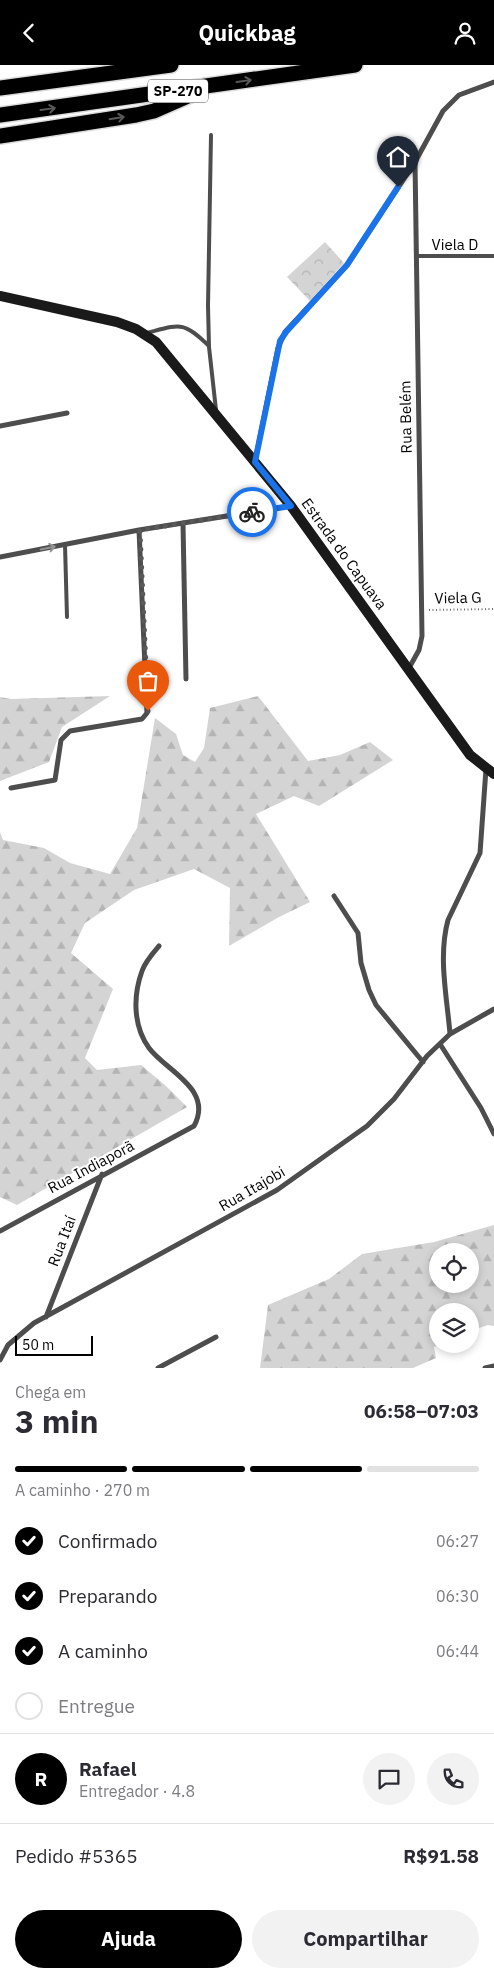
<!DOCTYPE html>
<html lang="pt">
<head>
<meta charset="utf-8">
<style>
  body { margin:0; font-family:"IBM Plex Sans",sans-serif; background:#f2f2f3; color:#2b2b33; height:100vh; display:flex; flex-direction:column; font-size:19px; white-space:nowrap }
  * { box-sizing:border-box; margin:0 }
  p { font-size:16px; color:#7c7c81 }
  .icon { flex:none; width:28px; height:28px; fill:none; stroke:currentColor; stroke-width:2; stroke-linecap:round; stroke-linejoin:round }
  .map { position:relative; height:1303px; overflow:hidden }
  .drawer { display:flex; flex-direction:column; background:#fff; flex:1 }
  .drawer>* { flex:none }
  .fabs { position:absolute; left:429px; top:1178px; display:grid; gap:10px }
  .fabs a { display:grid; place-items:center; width:50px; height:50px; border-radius:50%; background:#fff; box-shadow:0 2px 8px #0003; font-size:25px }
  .scale { position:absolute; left:15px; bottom:12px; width:78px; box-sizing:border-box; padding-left:5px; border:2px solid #000; border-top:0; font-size:14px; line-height:18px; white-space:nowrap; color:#000; -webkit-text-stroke:4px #fff; paint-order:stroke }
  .pin { position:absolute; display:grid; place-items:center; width:42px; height:42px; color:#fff; margin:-51px -21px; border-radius:50% 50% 50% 0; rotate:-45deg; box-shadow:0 0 5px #0007 }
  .pin .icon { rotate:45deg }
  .courier { position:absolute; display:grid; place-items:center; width:50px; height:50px; margin:-25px; border:4px solid #1a73e8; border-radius:50%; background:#fff; color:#222; box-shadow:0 1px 6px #0007 }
  .head em { font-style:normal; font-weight:700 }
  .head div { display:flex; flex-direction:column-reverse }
  .head { display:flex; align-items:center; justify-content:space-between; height:85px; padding:0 15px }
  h1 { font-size:32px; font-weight:700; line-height:38px }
  .bar { display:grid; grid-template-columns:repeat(4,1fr); gap:8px 5px; align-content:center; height:60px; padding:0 15px }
  .bar i { height:6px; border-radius:4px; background:#e1e1e2 }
  .bar .selected { background:#000 }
  .bar p { grid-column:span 4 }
  .line { display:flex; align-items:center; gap:12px; padding:0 15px; border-top:1px solid #e1e1e2 }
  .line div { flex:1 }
  .round { display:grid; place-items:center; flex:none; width:52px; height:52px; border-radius:26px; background:#f2f2f3 }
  ol { padding:0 15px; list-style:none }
  li { display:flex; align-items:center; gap:15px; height:55px }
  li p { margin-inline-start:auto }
  li .icon { padding:5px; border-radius:50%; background:#000; color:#fff; stroke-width:4 }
  li:last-child { color:#7c7c81 }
  li i { width:28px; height:28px; border:2px solid #e1e1e2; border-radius:50% }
  .action { display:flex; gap:10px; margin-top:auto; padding:10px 15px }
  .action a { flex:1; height:58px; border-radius:30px; background:#000; color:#fff; font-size:20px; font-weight:700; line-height:58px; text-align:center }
  .action a+a { background:#f2f2f3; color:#2b2b33 }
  header { display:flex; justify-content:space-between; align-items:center; height:65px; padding:0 15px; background:#000; color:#fff; font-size:22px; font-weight:700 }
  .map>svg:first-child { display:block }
  .forest { fill:url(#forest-firs); fill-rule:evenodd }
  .park { fill:url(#park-crowns) }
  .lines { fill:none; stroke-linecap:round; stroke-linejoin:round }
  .highway-casing { stroke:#dbdbdb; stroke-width:18 }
  .path { stroke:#6f6f6f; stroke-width:2; stroke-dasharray:1 2.5; stroke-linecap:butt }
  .lane { stroke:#4d4d4d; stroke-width:4 }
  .street { stroke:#4d4d4d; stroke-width:5 }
  .secondary { stroke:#1a1a1a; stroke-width:10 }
  .highway { stroke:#000; stroke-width:15 }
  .oneway { stroke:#595959 }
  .oneway2 { stroke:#949494 }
  .done { stroke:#595959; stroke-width:5; stroke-dasharray:0 9 }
  .route { stroke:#1a73e8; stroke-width:6 }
  .labels { text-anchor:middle; stroke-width:4; stroke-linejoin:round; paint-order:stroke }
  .shield { fill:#fff; stroke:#4c4c4c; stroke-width:1 }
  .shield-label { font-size:14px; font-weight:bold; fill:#000 }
  .street-label { font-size:15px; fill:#000; stroke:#fff }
</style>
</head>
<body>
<header><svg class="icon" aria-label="back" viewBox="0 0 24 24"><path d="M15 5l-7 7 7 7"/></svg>Quickbag<svg class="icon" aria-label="person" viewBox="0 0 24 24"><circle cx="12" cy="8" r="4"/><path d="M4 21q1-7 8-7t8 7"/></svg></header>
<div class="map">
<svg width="494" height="1303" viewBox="0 0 494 1303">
  <defs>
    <pattern id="forest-firs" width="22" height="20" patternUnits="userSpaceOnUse" patternTransform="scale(1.25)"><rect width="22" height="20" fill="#d4d4d4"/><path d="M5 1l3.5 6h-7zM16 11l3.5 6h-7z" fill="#b4b4b4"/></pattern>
    <pattern id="park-crowns" width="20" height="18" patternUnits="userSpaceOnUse" patternTransform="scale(1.25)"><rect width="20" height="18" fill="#d4d4d4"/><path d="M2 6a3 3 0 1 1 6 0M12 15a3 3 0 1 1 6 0" fill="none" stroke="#b4b4b4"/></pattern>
  </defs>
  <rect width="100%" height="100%" fill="#fff"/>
  <path class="forest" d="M110,631L62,662L49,697L0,716V632L11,634Z
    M258,631L308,696L340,690L370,677L393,695L319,741L294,731L256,749L310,837L279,852L229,881L230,823L194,804L134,825L85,858L71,888L113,924L85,993L97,1005L141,1000L166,1021L187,1042L17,1140L0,1132V767L3,775L44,783L70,798L110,809L137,763L155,653L176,669L183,690L195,697L204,683L210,643Z
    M494,1160V1261L488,1260L470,1266V1246H438V1279H441L434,1282L436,1293L413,1303H260L268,1240L329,1214L362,1189L434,1177ZM470,1186V1219H438V1186Z"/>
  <path class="park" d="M325,177L344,198L310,236L287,212Z"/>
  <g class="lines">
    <g class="highway-casing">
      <path id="highway" d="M0,23L171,0
        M0,50L355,0
        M0,71L136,50L154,46L195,28"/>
    </g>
    <path class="path" d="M429,545L494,544"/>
    <path class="lane" d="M211,70L208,241L209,282L216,345
      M416,191H494
      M147,268C181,259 183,256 209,281
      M65,480L67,552"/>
    <path class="street" d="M0,361L67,348
      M255,396L278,283L285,267L347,200L415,97L443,46L459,30L494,17
      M183,459L186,614
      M0,492L139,465L290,441
      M409,603L419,585L422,571L415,97
      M11,723L55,715L61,675L70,666L142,654L147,648L139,465
      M334,831L358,868L361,898L369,925L376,940L423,997
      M450,969C447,932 438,892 448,855L480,788L486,704
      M440,979L481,1043L494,1069
      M0,1166L194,1061C214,1024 166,1006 149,983C133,961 133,931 142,906C145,897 153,888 159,881
      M46,1252L102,1109
      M0,1295L8,1280L34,1258L277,1125L367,1061L394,1034L427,991L450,969L494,944
      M158,1303L216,1272
      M485,1303L494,1301"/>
    <path class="secondary" d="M0,231L117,257L136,264L156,277L291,441L470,690L494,709"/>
    <use href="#highway" class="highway"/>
  </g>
  <defs><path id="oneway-shaft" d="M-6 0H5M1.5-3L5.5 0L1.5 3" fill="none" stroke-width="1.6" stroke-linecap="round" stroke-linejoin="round" transform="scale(1.25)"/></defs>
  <g class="oneway">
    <use href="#oneway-shaft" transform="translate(244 16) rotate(-8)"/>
    <use href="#oneway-shaft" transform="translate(48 44) rotate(-8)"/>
    <use href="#oneway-shaft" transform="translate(117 53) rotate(-9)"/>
  </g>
  <use class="oneway2" href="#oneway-shaft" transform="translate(48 483) rotate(-11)"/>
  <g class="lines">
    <path class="done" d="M148,646L140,465L252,447"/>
    <path class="route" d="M252,447L291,441L255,397L280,276L286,267L347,200L398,122"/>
  </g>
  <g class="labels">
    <rect class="shield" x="148" y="14.5" width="60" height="23" rx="4"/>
    <g class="shield-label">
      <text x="178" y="31">SP-270</text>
    </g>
    <g class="street-label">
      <text x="455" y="185">Viela D</text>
      <text transform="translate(406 352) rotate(-91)" y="5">Rua Belém</text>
      <text transform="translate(344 489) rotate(54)" y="5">Estrada do Capuava</text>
      <text transform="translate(458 533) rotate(-1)" y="5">Viela G</text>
      <text transform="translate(91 1102) rotate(-28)" y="5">Rua Indiaporã</text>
      <text transform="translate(252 1124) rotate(-30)" y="5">Rua Itajobi</text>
      <text transform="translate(62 1176) rotate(-69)" y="5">Rua Itaí</text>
    </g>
  </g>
</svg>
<div class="fabs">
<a><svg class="icon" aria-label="locate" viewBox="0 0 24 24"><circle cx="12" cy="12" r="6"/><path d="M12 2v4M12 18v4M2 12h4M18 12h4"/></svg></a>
<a><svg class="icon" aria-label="layers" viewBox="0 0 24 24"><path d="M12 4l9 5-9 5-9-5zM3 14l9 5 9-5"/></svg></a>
</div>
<div class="scale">50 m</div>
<div class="pin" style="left:148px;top:646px;background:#ea580c"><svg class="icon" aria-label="bag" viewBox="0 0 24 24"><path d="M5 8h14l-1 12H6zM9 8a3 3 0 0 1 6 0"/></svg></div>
<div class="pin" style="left:398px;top:122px;background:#1f2937"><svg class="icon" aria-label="home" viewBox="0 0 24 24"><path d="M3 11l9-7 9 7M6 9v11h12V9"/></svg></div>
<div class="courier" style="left:252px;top:447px"><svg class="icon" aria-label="bike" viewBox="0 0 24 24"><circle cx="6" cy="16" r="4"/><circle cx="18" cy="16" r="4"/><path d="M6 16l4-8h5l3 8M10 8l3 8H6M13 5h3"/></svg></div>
</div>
<section class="drawer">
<div class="head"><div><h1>3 min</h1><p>Chega em</p></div><em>06:58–07:03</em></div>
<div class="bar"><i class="selected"></i><i class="selected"></i><i class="selected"></i><i></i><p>A caminho · 270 m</p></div>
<ol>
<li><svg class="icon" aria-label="check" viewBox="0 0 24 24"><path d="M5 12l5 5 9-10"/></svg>Confirmado<p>06:27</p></li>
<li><svg class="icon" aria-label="check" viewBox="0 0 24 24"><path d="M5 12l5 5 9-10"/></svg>Preparando<p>06:30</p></li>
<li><svg class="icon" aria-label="check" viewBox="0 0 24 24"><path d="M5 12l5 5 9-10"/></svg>A caminho<p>06:44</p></li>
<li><i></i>Entregue</li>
</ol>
<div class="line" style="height:90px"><b class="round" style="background:#000;color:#fff">R</b><div><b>Rafael</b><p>Entregador · 4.8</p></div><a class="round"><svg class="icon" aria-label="chat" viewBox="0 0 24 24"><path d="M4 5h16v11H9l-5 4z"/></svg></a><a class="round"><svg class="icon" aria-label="phone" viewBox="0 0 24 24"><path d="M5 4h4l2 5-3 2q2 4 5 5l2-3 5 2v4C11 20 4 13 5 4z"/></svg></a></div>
<div class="line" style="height:65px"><div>Pedido #5365</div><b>R$91.58</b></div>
<div class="action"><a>Ajuda</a><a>Compartilhar</a></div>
</section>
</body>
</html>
